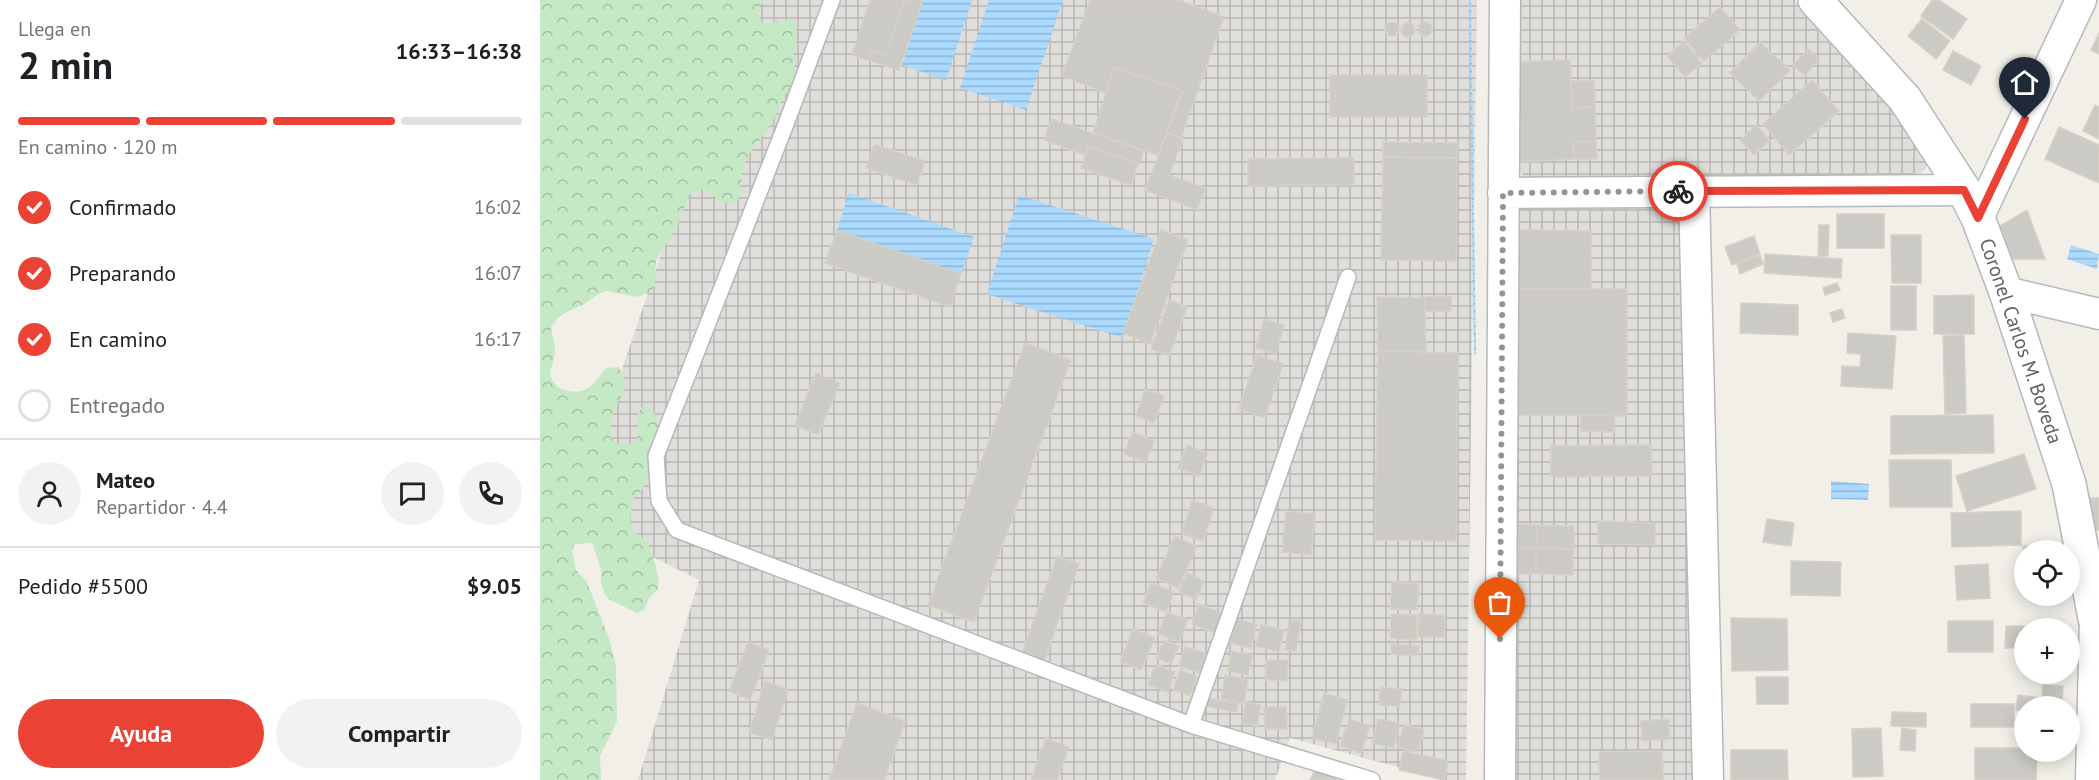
<!DOCTYPE html>
<html lang="es">
<head>
<meta charset="utf-8">
<style>
  body { margin:0; font-family:"PT Sans",sans-serif; background:#f2f2f2; color:#202124; height:100vh; display:flex; flex-direction:column; font-size:22px; white-space:nowrap }
  * { box-sizing:border-box; margin:0 }
  p { font-size:20px; color:#757577 }
  .icon { flex:none; width:33px; height:33px; fill:none; stroke:currentColor; stroke-width:2; stroke-linecap:round; stroke-linejoin:round }
  .map { position:relative; flex:1; overflow:hidden }
  .sheet { display:flex; flex-direction:column; background:#fff; width:540px }
  .sheet>* { flex:none }
  .tools { position:absolute; left:1474px; top:540px; display:grid; gap:12px }
  .tools a { display:grid; place-items:center; width:66px; height:66px; border-radius:50%; background:#fff; box-shadow:0 3px 15px #0003; font-size:30px }
  .pin { position:absolute; display:grid; place-items:center; width:51px; height:51px; color:#fff; margin:-62px -26px; border-radius:50% 50% 50% 0; rotate:-45deg; box-shadow:0 0 6px #0007 }
  .pin .icon { rotate:45deg }
  .courier { position:absolute; display:grid; place-items:center; width:60px; height:60px; margin:-30px; border:4px solid #ea4335; border-radius:50%; background:#fff; color:#222; box-shadow:0 2px 8px #0007 }
  .headline em { font-style:normal; font-weight:800 }
  .headline div { display:flex; flex-direction:column-reverse }
  .headline { display:flex; align-items:center; justify-content:space-between; height:102px; padding:0 18px }
  h1 { font-size:39px; font-weight:800; line-height:45px }
  .bar { display:grid; grid-template-columns:repeat(4,1fr); gap:9px 6px; align-content:center; height:72px; padding:0 18px }
  .bar i { height:8px; border-radius:4px; background:#e0e0e0 }
  .bar .current { background:#ea4335 }
  .bar p { grid-column:span 4 }
  .line { display:flex; align-items:center; gap:15px; padding:0 18px; border-top:2px solid #e0e0e0 }
  .line div { flex:1 }
  .round { display:grid; place-items:center; flex:none; width:63px; height:63px; border-radius:32px; background:#f2f2f2 }
  ol { padding:0 18px; list-style:none }
  li { display:flex; align-items:center; gap:18px; height:66px }
  li p { margin-inline-start:auto }
  li .icon { padding:6px; border-radius:50%; background:#ea4335; color:#fff; stroke-width:4 }
  li:last-child { color:#757577 }
  li i { width:33px; height:33px; border:3px solid #e0e0e0; border-radius:50% }
  .primary-button { display:flex; gap:12px; margin-top:auto; padding:12px 18px }
  .primary-button a { flex:1; height:69px; border-radius:36px; background:#ea4335; color:#fff; font-size:24px; font-weight:800; line-height:69px; text-align:center }
  .primary-button a+a { background:#f2f2f2; color:#202124 }
  main { display:flex; flex:1; min-height:0 }
  .map>svg:first-child { display:block }
  .industrial { fill:url(#industrial-grid) }
  .forest { fill:url(#forest-crowns) }
  .water { fill:url(#water-rules) }
  .building { fill:#cccac5; stroke:#d6d1c6; stroke-width:1.5 }
  .lines { fill:none; stroke-linecap:round; stroke-linejoin:round }
  .service-casing { stroke:#b5b8bc; stroke-width:18 }
  .minor-casing { stroke:#b5b8bc; stroke-width:33 }
  .tertiary-casing { stroke:#b5b8bc; stroke-width:36 }
  .service { stroke:#fff; stroke-width:15 }
  .minor { stroke:#fff; stroke-width:30 }
  .tertiary { stroke:#fff; stroke-width:33 }
  .done { stroke:#929495; stroke-width:6; stroke-dasharray:0 10.8 }
  .route { stroke:#ea4335; stroke-width:8 }
  .labels { text-anchor:middle; stroke-width:6; stroke-linejoin:round; paint-order:stroke }
  .street-label { font-size:20px; fill:#5f6368; stroke:#fff }
</style>
</head>
<body>
<main>
<section class="sheet">
<div class="headline"><div><h1>2 min</h1><p>Llega en</p></div><em>16:33–16:38</em></div>
<div class="bar"><i class="current"></i><i class="current"></i><i class="current"></i><i></i><p>En camino · 120 m</p></div>
<ol>
<li><svg class="icon" aria-label="check" viewBox="0 0 24 24"><path d="M5 12l5 5 9-10"/></svg>Confirmado<p>16:02</p></li>
<li><svg class="icon" aria-label="check" viewBox="0 0 24 24"><path d="M5 12l5 5 9-10"/></svg>Preparando<p>16:07</p></li>
<li><svg class="icon" aria-label="check" viewBox="0 0 24 24"><path d="M5 12l5 5 9-10"/></svg>En camino<p>16:17</p></li>
<li><i></i>Entregado</li>
</ol>
<div class="line" style="height:108px"><a class="round"><svg class="icon" aria-label="person" viewBox="0 0 24 24"><circle cx="12" cy="8" r="4"/><path d="M4 21q1-7 8-7t8 7"/></svg></a><div><b>Mateo</b><p>Repartidor · 4.4</p></div><a class="round"><svg class="icon" aria-label="chat" viewBox="0 0 24 24"><path d="M4 5h16v11H9l-5 4z"/></svg></a><a class="round"><svg class="icon" aria-label="phone" viewBox="0 0 24 24"><path d="M5 4h4l2 5-3 2q2 4 5 5l2-3 5 2v4C11 20 4 13 5 4z"/></svg></a></div>
<div class="line" style="height:78px"><div>Pedido #5500</div><b>$9.05</b></div>
<div class="primary-button"><a>Ayuda</a><a>Compartir</a></div>
</section>
<div class="map">
<svg width="1559" height="780" viewBox="0 0 1559 780">
  <defs>
    <pattern id="industrial-grid" width="8" height="8" patternUnits="userSpaceOnUse" patternTransform="scale(1.5)"><rect width="8" height="8" fill="#e0deda"/><path d="M0 4h8M4 0v8" fill="none" stroke="#b9b8b5"/></pattern>
    <pattern id="forest-crowns" width="20" height="18" patternUnits="userSpaceOnUse" patternTransform="scale(1.5)"><rect width="20" height="18" fill="#c5e8c5"/><path d="M2 6a3 3 0 1 1 6 0M12 15a3 3 0 1 1 6 0" fill="none" stroke="#a3c0a4"/></pattern>
    <pattern id="water-rules" width="6" height="5" patternUnits="userSpaceOnUse" patternTransform="scale(1.5)"><rect width="6" height="5" fill="#aadaff"/><path d="M0 2.5h6" fill="none" stroke="#8eb4d2"/></pattern>
  </defs>
  <rect width="100%" height="100%" fill="#f1efe8"/>
  <path class="industrial" d="M207,0H937L926,780H906L750,738L735,780H98L159,580L32,517Z
    M977,0H1255L1332,80L1387,159L1385,170L1381,173L1372,174L990,181L984,178L979,168Z
    M1145,201L1156,780H976V214L978,208L981,206Z"/>
  <path class="forest" d="M0,0H224C220,9 215,16 224,24L249,19L255,22L257,35L254,55L255,79L241,102L232,123L207,157L202,175L200,196L197,201L191,203L179,201L164,189L158,190L149,195L138,224L116,261L115,285L110,292L98,297L67,291L60,293L44,304L19,316L11,327C11,335 16,344 15,352C14,368 3,373 19,388C45,398 52,386 66,368L79,367L86,385C79,404 63,424 75,443L91,444L98,440V413L103,406C111,405 115,414 117,420C117,442 114,485 94,497C90,521 84,526 108,542C112,558 121,574 118,589L109,598L104,610L97,613L69,599L65,595L61,582V569L53,545L51,543L35,544L32,550L36,570L47,582L70,641L76,667L77,721L60,756L61,780H0Z"/>
  <path class="water" d="M383,0H432L406,80L362,65Z
    M449,0H523L486,110L420,88Z
    M929,0H931L936,355L934,354Z
    M309,193L434,237L421,274L297,230Z
    M479,195L614,239L583,338L447,294Z
    M1531,245L1559,254L1557,269L1527,259Z
    M1291,481L1329,484L1328,500L1291,499Z"/>
  <path class="building" d="M330,0H365L346,55L330,50L327,60L312,55Z
    M365,0H383L359,70L327,60L330,50L346,55Z
    M550,0H638L684,17L641,138L627,132L643,91L574,67L566,93L522,76Z
    M1392,0H1399L1427,19L1413,39L1381,16Z
    M1180,7L1200,30L1164,61L1144,38Z
    M1382,19L1410,41L1396,59L1368,36Z
    M878 29a7 7 0 1 1 14 0a7 7 0 1 1-14 0Z
    M845 29a7 7 0 1 1 14 0a7 7 0 1 1-14 0Z
    M861 30a7 7 0 1 1 14 0a7 7 0 1 1-14 0Z
    M1559,33V54L1551,50Z
    M1144,41L1162,63L1145,77L1127,56Z
    M1220,42L1250,70L1219,101L1190,73Z
    M1268,49L1279,59L1265,76L1253,65Z
    M1413,51L1441,66L1431,85L1403,70Z
    M1030,60L1032,108L1055,107L1056,141L1033,142L1034,159L979,162L977,62Z
    M574,68L642,91L618,155L553,133Z
    M790,75H887V117H790Z
    M1272,80L1299,111L1249,155L1223,124Z
    M1031,81H1054L1055,107L1032,108Z
    M1555,105L1559,107V139L1543,131Z
    M512,119L604,151L600,164L548,146L545,155L504,140Z
    M1216,125L1230,140L1214,155L1200,141Z
    M1519,127L1559,145V183L1505,159Z
    M627,133L643,139L629,175L665,188L657,210L605,190Z
    M1056,141L1057,159H1034L1033,142Z
    M843,142L918,143L917,158L843,157Z
    M334,144L385,161L377,185L326,168Z
    M548,146L598,163L591,185L541,168Z
    M843,157L917,158L916,261L841,260Z
    M814,158V185L708,186V159Z
    M1487,210L1505,259H1472L1460,226Z
    M1297,214H1344V248H1297Z
    M1279,225H1289L1288,256H1278Z
    M297,230L421,274L410,307L285,263Z
    M621,230L648,240L610,344L583,333Z
    M976,230L1051,231V289H976Z
    M1351,235H1381V283H1352Z
    M1214,236L1220,254L1192,265L1185,247Z
    M1225,254L1302,259L1301,278L1224,273Z
    M1220,255L1223,264L1200,274L1197,264Z
    M1297,283L1300,290L1285,295L1283,288Z
    M1351,286H1376V330H1351Z
    M976,289H1087V416L976,415Z
    M1434,295V334H1394V296Z
    M837,297L885,298L886,352L838,351Z
    M885,297H911V311H885Z
    M629,300L647,307L629,356L611,349Z
    M1201,303L1258,305V335L1200,333Z
    M1302,309L1305,318L1293,322L1290,313Z
    M724,319L744,325L736,354L716,348Z
    M1308,333L1356,336L1352,389L1301,386L1302,366L1320,367L1321,354L1307,353Z
    M1424,335L1426,413L1405,414L1403,336Z
    M485,343L531,360L434,622L388,605Z
    M838,351L918,353L916,541L835,540Z
    M717,355L743,364L725,418L699,409Z
    M276,373L300,383L278,435L255,425Z
    M605,390L624,396L614,423L596,416Z
    M1453,415L1454,453L1351,454V416Z
    M1041,416H1074V432L1041,431Z
    M592,432L614,441L606,462L584,454Z
    M647,445L668,453L659,476L638,468Z
    M1111,445L1112,476L1011,477V446Z
    M1484,454L1496,489L1427,511L1416,476Z
    M1349,460H1411L1412,507H1350Z
    M1549,498H1559V530H1551Z
    M652,500L674,508L663,541L642,534Z
    M746,511L775,514L771,555L742,552Z
    M1481,511V545L1412,547L1411,513Z
    M1227,519L1254,523L1251,546L1223,542Z
    M1058,521L1115,523V545L1058,544Z
    M977,524L997,525L996,548H977Z
    M997,525L1034,526V549L996,548Z
    M635,536L657,546L638,588L616,578Z
    M1483,546H1505V550H1485L1484,561Z
    M977,548H996V574H976Z
    M996,548L1034,549L1033,575L996,574Z
    M517,556L539,564L504,661L482,653Z
    M1251,561L1301,562L1300,596L1251,595Z
    M1448,564L1450,598L1417,600L1415,566Z
    M647,573L664,581L656,599L639,592Z
    M852,582L879,583L877,610L850,609Z
    M611,583L634,592L626,612L603,603Z
    M659,604L681,613L675,633L652,624Z
    M627,612L648,620L639,642L618,634Z
    M851,614L877,615L876,640L850,638Z
    M879,614L905,615L904,637H878Z
    M1191,618L1247,619L1248,670L1192,671Z
    M695,619L717,624L711,648L690,643Z
    M749,620L761,621L756,651L745,650Z
    M1408,621H1453V652H1408Z
    M721,625L744,630L739,652L716,646Z
    M1466,626H1509V628H1485V648H1465Z
    M593,629L615,638L601,670L580,661Z
    M624,640L639,646L631,664L616,657Z
    M208,642L229,650L210,700L189,691Z
    M851,644L879,646L878,656L851,654Z
    M645,647L666,653L661,673L639,666Z
    M691,651L712,655L708,675L688,671Z
    M726,660H748L747,681L726,680Z
    M615,664L635,672L628,692L608,685Z
    M640,670L657,677L650,696L633,689Z
    M685,675L708,679L704,703L681,699Z
    M1216,677H1248V704H1217Z
    M225,681L248,689L232,740L209,733Z
    M1503,685L1523,686L1522,706H1485V711L1476,710L1478,695L1502,698Z
    M840,687L862,689L860,706L839,705Z
    M784,693L807,700L796,744L772,738Z
    M667,698L698,704L696,712L665,706Z
    M706,702L721,705L717,726L702,723Z
    M317,703L365,721L344,780H289Z
    M1431,704H1474V727H1431Z
    M724,707H746L747,729H725Z
    M1352,712L1386,713V727L1351,726Z
    M809,719L830,726L821,753L800,746Z
    M838,719L860,723L854,748L832,743Z
    M1129,719L1130,739L1102,741L1101,721Z
    M864,724L884,730L878,752L858,747Z
    M1341,728L1343,776L1313,777L1312,729Z
    M1362,728L1376,730L1375,751L1360,750Z
    M506,738L529,747L517,780H491Z
    M1435,748H1485V752H1497L1496,780H1435Z
    M1191,750H1247L1248,780H1191Z
    M863,751L908,761L904,780L859,770Z
    M1122,751L1123,780H1060L1059,752Z
    M777,766L798,777L797,780H770Z"/>
  <g class="lines">
    <g class="service-casing">
      <path id="service" d="M292,0L246,124L116,456L119,501L137,530L651,725L832,780
        M651,725L808,277"/>
    </g>
    <g class="minor-casing">
      <path id="minor" d="M1154,190L1168,780
        M963,193L1424,190
        M1438,218L1541,0
        M1466,292L1559,314
        M960,780L965,0
        M1551,780L1555,618"/>
    </g>
    <g class="tertiary-casing">
      <path id="tertiary" d="M1275,0L1365,99L1424,190L1438,218L1466,292L1529,484L1555,618L1559,626"/>
    </g>
    <use href="#service" class="service"/>
    <use href="#minor" class="minor"/>
    <use href="#tertiary" class="tertiary"/>
  </g>
  <g class="lines">
    <path class="done" d="M960,639L963,193L1138,191"/>
    <path class="route" d="M1138,191L1424,190L1438,218L1485,119"/>
  </g>
  <g class="labels">
    <g class="street-label">
      <text transform="translate(1481 341) rotate(71)" y="7">Coronel Carlos M. Boveda</text>
    </g>
  </g>
</svg>
<div class="tools">
<a><svg class="icon" aria-label="locate" viewBox="0 0 24 24"><circle cx="12" cy="12" r="6"/><path d="M12 2v4M12 18v4M2 12h4M18 12h4"/></svg></a>
<a>+</a>
<a>−</a>
</div>
<div class="pin" style="left:960px;top:639px;background:#ea580c"><svg class="icon" aria-label="bag" viewBox="0 0 24 24"><path d="M5 8h14l-1 12H6zM9 8a3 3 0 0 1 6 0"/></svg></div>
<div class="pin" style="left:1485px;top:119px;background:#1f2937"><svg class="icon" aria-label="home" viewBox="0 0 24 24"><path d="M3 11l9-7 9 7M6 9v11h12V9"/></svg></div>
<div class="courier" style="left:1138px;top:191px"><svg class="icon" aria-label="bike" viewBox="0 0 24 24"><circle cx="6" cy="16" r="4"/><circle cx="18" cy="16" r="4"/><path d="M6 16l4-8h5l3 8M10 8l3 8H6M13 5h3"/></svg></div>
</div>
</main>
</body>
</html>
